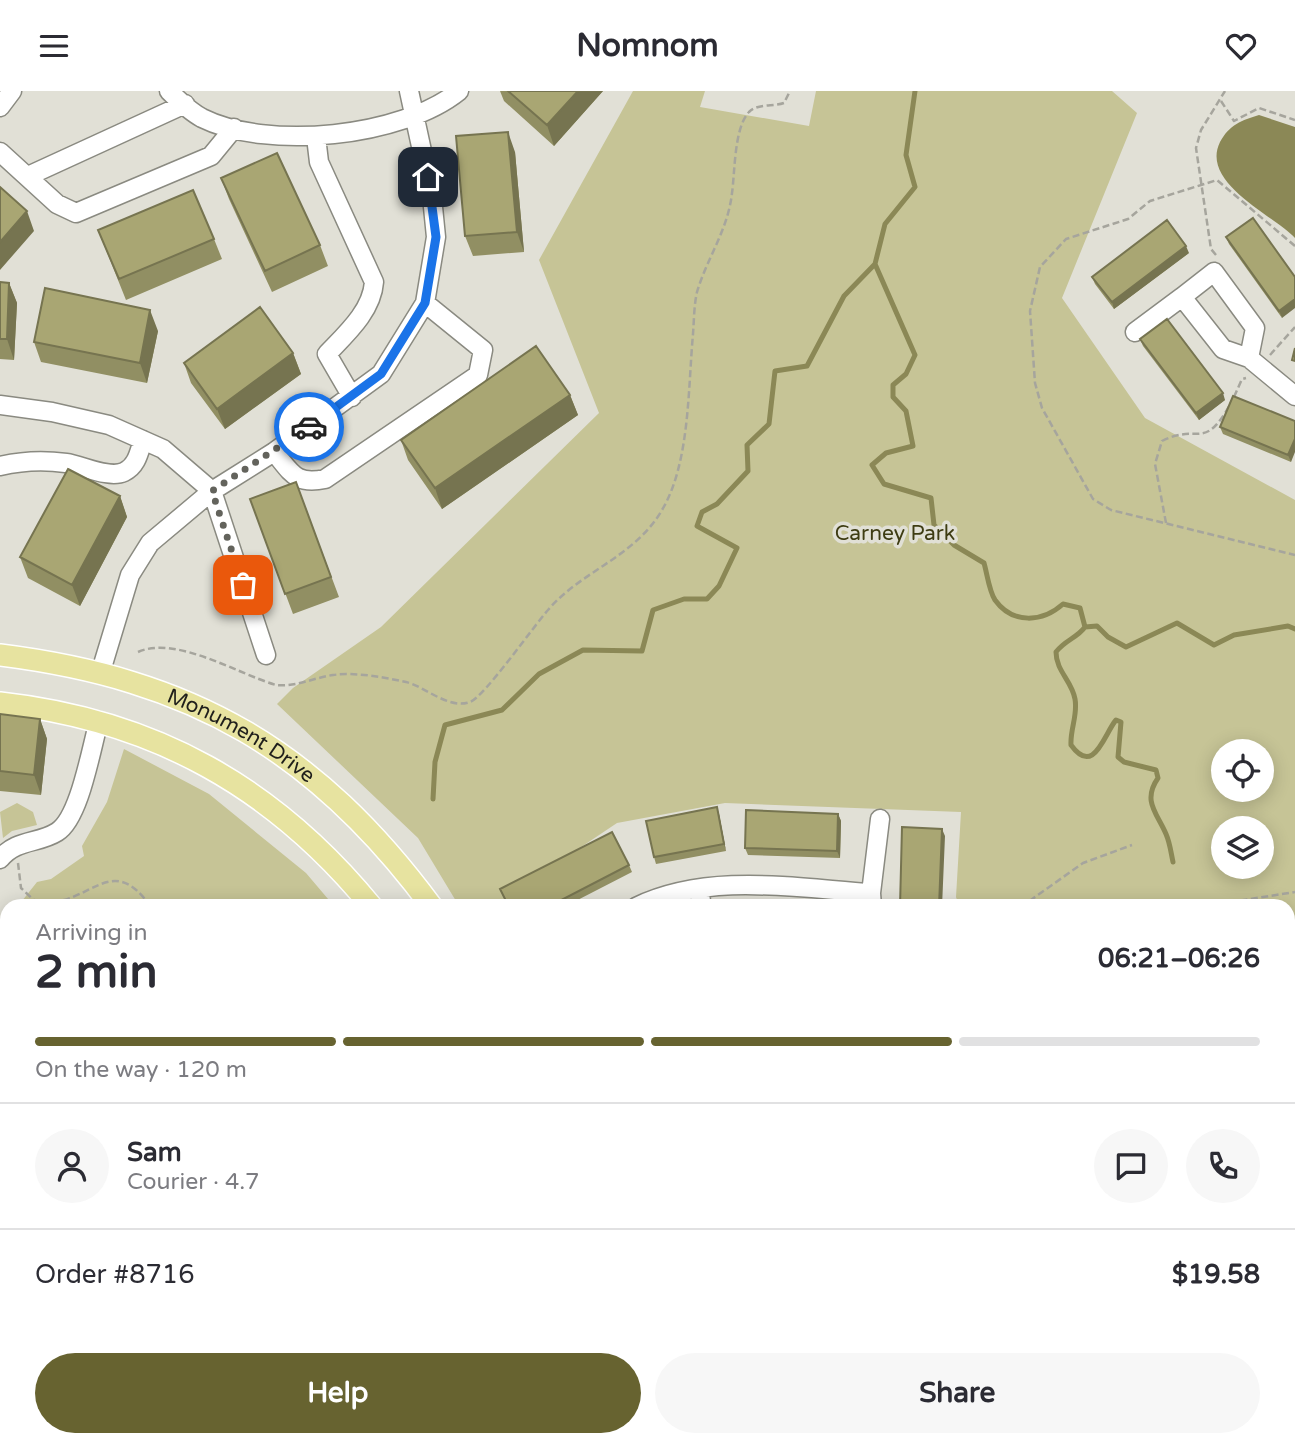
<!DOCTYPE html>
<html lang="en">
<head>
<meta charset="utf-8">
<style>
  body { margin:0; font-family:"Varela Round",sans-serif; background:#f7f7f7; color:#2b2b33; height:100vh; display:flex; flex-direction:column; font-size:26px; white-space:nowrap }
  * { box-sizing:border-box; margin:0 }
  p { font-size:23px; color:#7c7c81 }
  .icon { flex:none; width:38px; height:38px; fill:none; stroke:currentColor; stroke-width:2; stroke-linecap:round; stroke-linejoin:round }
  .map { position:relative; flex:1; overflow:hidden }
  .panel { position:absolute; left:0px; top:808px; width:1295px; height:548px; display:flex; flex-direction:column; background:#fff; border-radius:21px 21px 0 0; box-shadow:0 4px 18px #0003 }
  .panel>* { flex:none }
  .tools { position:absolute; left:1211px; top:648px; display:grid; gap:14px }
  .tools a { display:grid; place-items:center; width:63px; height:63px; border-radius:50%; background:#fff; box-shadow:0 4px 18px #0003; font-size:35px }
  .pin { position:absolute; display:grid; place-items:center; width:60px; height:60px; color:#fff; margin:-30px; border-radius:14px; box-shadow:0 4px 10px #0006 }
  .courier { position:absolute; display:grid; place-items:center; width:70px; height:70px; margin:-35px; border:5px solid #1a73e8; border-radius:50%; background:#fff; color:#222; box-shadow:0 2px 9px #0007 }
  .overview em { font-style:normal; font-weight:700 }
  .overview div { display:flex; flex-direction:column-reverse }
  .overview { display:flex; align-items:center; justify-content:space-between; height:119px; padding:0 35px }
  h1 { font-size:46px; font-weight:700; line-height:52px }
  .bar { display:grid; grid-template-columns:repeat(4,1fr); gap:10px 7px; align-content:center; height:84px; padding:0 35px }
  .bar i { height:9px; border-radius:5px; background:#e1e1e2 }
  .bar .on { background:#676330 }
  .bar p { grid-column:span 4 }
  .line { display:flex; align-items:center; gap:18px; padding:0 35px; border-top:2px solid #e1e1e2 }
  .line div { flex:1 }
  .round { display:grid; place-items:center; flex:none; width:74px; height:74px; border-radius:37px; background:#f7f7f7 }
  .primary-button { display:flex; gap:14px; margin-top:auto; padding:14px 35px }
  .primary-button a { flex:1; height:80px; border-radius:42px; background:#676330; color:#fff; font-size:28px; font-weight:700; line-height:80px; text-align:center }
  .primary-button a+a { background:#f7f7f7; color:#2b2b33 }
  header { display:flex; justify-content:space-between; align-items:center; height:91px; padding:0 35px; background:#fff; font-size:32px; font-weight:700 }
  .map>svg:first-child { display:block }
  .green { fill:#c6c496; fill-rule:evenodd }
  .water { fill:#8b8856 }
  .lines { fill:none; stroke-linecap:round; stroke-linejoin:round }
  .stream { stroke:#8b8856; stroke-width:5 }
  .minor-casing { stroke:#8a8a81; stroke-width:21 }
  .major-casing { stroke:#fff; stroke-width:24 }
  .path { stroke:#a6a59d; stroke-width:2.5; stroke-dasharray:7 3.5; stroke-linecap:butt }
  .minor { stroke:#fff; stroke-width:18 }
  .major { stroke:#e7e3a0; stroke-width:21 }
  .wall { fill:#918f63 }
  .shaded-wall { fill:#767450 }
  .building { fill:#a9a673; stroke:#767450; stroke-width:2 }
  .done { stroke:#63635c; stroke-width:7; stroke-dasharray:0 12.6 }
  .route { stroke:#1a73e8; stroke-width:9 }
  .labels { text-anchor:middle; stroke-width:7; stroke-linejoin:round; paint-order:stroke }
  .park-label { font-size:21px; fill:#3e3c13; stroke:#e1e0d6 }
  .street-label { font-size:21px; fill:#1f1f1b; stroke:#e1e0d6 }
</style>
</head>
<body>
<header><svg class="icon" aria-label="menu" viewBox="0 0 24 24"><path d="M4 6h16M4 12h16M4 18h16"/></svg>Nomnom<svg class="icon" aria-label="heart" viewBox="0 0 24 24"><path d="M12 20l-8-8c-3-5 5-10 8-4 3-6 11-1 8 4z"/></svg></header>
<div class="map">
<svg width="1295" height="1356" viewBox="0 0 1295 1356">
  <rect width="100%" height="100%" fill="#e1e0d6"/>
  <path class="green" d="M633,0H705L700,16L809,35L816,0H1112L1137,22L1062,207L1145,327L1295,409V1304L1288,1307V816L959,815L956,806L961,721L725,712L617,732L493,815H459L418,747L277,613L293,597L381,536L599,322L539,169ZM1223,660H1262V698H1223ZM1223,737H1262V775H1223Z
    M124,658L209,703L306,782L334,815H18L37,791L51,788L84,765L82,755L107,711Z
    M17,712L33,721L37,734L12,740L3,747L0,721Z
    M7,837V973L0,978V851Z
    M7,1057V1207L0,1211V1060Z
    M332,1349H420L419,1356H330Z
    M1059,1349H1210L1198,1356H1063Z"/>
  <path class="water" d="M1259,24L1295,36V147C1272,123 1200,92 1220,51C1229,34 1242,29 1259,24Z
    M1295,842V1030L1288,1075V843Z
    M7,973V1057L0,1060V979Z"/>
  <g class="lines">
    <path class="stream" d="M875,173L915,264L906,283L893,294V306L906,320L913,355L886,362L872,374L884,393L931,407L934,434L954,454L984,472C987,482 989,500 995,509C1013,534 1043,531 1063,513L1080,517L1085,536C1077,547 1065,549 1056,561C1056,580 1072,590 1075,608C1078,624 1070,638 1071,654C1094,686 1104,643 1116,629L1121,631L1118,666L1124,671L1156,679L1158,687C1142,710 1157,722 1166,743C1170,752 1171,762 1173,771
      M1085,536L1097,535L1108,546L1126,556L1177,532L1214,554L1234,544L1288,535L1295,538
      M433,708L435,671L445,634L502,619L539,583L583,559L642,560L653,519L684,508H707L719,495L737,457L697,435L702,421L717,413L748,380L747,354L769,333L775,280L807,275L844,205L875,173L885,133L915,96L906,64L915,0"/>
    <g class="minor-casing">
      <path id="minor" d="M169,0C178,9 191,21 202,27C268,60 402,46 459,0
        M0,16L12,0
        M316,46L319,71L374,191C372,220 346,243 327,263L352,306
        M0,61L57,113L76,122L211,65L234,37
        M28,85L185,13
        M1135,241L1182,206
        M1249,267L1255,237L1214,181L1182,206L1223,258L1249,267L1295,305
        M0,314L52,321L109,334L163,358L212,400L266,564
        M274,361C292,382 295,394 325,388L478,284L483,259L425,212
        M0,375C21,370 45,369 66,372C82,374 109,388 124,381C137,375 139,361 143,349
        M101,580L130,484L150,452L212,400L274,361L381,283L425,212L436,146L432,106L409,0
        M0,768C16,748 38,753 57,741C80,727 91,657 99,630
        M699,798L702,816
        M636,816C708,781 795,797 871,802
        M872,816L871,802L880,728
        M0,1332L7,1327
        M1288,1338L1295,1335
        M95,1349V1356
        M190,1349L191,1356
        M243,1349L244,1356
        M806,1349L807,1356
        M957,1349L958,1356
        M581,1356L612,1349
        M1254,1356L1266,1349"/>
    </g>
    <g class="major-casing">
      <g id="major">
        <path id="s1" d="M0,564C192,588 316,659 432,816"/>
        <path d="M0,612C154,629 274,696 372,816"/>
        <path d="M461,1356L462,1349"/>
        <path d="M513,1356V1349"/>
      </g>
    </g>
    <path class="path" d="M1221,10L1234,30L1259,17L1295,29
      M1295,155L1217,89L1150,110L1128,128L1066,148L1040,176L1030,220L1035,292L1042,317L1093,408L1111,419L1295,464
      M1216,164L1211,158L1196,57L1201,39L1225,0
      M1270,264L1295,236
      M1234,306L1242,288L1246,287
      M1166,432L1155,373L1162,350C1200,331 1203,362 1231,312
      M138,561C176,544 238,583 276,594C296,596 313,587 333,584C356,581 382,586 406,591C424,595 449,619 470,611C484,606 533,536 548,519C581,480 635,466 662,419C690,372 688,297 693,243C694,230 694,214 697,201C707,167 728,139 732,102C735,81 734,37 749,21C758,12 773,16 784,12L790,0
      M18,772L21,797L37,812C92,816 110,758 151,816
      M1021,816L1083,772L1132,754
      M1199,816L1295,801
      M0,915L7,913
      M0,1081L7,1079
      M0,1226L7,1229
      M1077,1349L1080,1356"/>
    <use href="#minor" class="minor"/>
    <use href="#major" class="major"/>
  </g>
  <path class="wall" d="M500,0H603L554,55L504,10Z
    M515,61L524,161L473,165L465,145Z
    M221,87L320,154L328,175L272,201L229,108Z
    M1253,127L1282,227L1229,153L1226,146Z
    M98,139L214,148L222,168L126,209Z
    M1189,162L1114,218L1095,193L1092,186Z
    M0,191L9,192L17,212L14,269L0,268Z
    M158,240L147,292L41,271L34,251Z
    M1140,248L1225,309L1199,329L1143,255Z
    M293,262L301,283L225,338L191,292L184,272Z
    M570,304L578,324L442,418L408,369L401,349Z
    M1295,330L1291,371L1223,343L1220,336Z
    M296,391L339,506L293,523L250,408Z
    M120,405L127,426L80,515L28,487L20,466Z
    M0,623L40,628L47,648L41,704L0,700Z
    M719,723L726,760L656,773L654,766Z
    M838,723L841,730L840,767L748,764L745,757Z
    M629,774L632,781L564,816H508L500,798Z
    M924,1349V1356H885Z"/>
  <path class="shaded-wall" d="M578,0H603L554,55L547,34Z
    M508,41L515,61L524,161L517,141Z
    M27,120L34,140L0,179V151Z
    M1186,155L1189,162L1114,218L1112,211Z
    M9,192L17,212L14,269L7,248Z
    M1295,208V217L1282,227L1279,220Z
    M150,219L158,240L147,292L140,272Z
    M293,262L301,283L225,338L217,318Z
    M1223,302L1225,309L1199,329L1196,322Z
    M570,304L578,324L442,418L435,397Z
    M1295,348V361L1291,371L1288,364Z
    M120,405L127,426L80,515L72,494Z
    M40,628L47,648L41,704L34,684Z
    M717,716L719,723L726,760L724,753Z
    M838,723L841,730L840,767L837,760Z
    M942,738L945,745L942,816H939Z
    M3,1282L5,1289L0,1293V1284Z"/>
  <path class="building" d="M508,0H578L547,34Z
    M508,41L517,141L465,145L456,45Z
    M277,62L320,154L265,180L221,87Z
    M0,96L27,120L0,151Z
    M193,99L214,148L119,188L98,139Z
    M1253,127L1295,186V208L1279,220L1226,146Z
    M1167,129L1186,155L1112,211L1092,186Z
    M0,191L9,192L7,248H0Z
    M45,197L150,219L140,272L34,251Z
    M260,216L293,262L217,318L184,272Z
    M1167,228L1223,302L1196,322L1140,248Z
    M536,255L570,304L435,397L401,349Z
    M1295,257V270L1292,269Z
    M1233,305L1295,330V348L1288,364L1220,336Z
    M68,378L120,405L72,494L20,466Z
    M296,391L331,486L285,503L250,408Z
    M0,623L40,628L34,684L0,680Z
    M717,716L724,753L654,766L646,730Z
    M746,719L838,723L837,760L745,757Z
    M902,736L942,738L939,816H900Z
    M612,741L629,774L548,816H509L500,798Z
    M726,814L785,816H726Z
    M17,1349H63V1356H17Z
    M113,1349H160V1356H113Z
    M265,1349H308V1356H265Z
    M730,1349H768L769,1356H731Z
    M825,1349H862L863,1356H826Z
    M884,1349H922V1352L894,1356H885Z
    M988,1349H1023V1353L1018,1354V1356H989Z"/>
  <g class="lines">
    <path class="done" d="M243,494L212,400L309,336"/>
    <path class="route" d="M309,336L381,283L425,212L436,146L428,86"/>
  </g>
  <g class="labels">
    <g class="park-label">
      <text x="895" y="449">Carney Park</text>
    </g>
    <g class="street-label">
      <text dy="7" stroke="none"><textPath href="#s1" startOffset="257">Monument Drive</textPath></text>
    </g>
  </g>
</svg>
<div class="tools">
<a><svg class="icon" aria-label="locate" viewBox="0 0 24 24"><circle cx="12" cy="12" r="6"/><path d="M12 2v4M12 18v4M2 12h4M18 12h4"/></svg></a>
<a><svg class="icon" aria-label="layers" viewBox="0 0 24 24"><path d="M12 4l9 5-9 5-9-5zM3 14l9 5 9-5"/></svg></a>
</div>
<div class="pin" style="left:243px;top:494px;background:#ea580c"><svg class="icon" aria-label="bag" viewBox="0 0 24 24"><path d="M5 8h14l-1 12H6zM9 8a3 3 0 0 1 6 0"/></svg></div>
<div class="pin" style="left:428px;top:86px;background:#1f2937"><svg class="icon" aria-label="home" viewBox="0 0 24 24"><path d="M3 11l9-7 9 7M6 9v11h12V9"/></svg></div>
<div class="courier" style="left:309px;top:336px"><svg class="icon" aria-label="car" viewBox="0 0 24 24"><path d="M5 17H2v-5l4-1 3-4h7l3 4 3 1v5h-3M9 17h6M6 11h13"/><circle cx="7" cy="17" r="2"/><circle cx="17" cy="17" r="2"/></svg></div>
<section class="panel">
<div class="overview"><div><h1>2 min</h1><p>Arriving in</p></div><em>06:21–06:26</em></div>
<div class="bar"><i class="on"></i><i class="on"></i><i class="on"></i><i></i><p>On the way · 120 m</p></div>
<div class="line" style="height:126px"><a class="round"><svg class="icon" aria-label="person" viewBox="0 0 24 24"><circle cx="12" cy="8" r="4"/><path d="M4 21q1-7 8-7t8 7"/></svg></a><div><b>Sam</b><p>Courier · 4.7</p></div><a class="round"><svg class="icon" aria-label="chat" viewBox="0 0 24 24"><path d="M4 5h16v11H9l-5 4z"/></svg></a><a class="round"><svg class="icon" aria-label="phone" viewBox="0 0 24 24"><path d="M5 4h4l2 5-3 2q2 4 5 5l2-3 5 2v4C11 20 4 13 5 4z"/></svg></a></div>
<div class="line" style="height:91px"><div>Order #8716</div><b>$19.58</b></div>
<div class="primary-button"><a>Help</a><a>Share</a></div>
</section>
</div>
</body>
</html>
